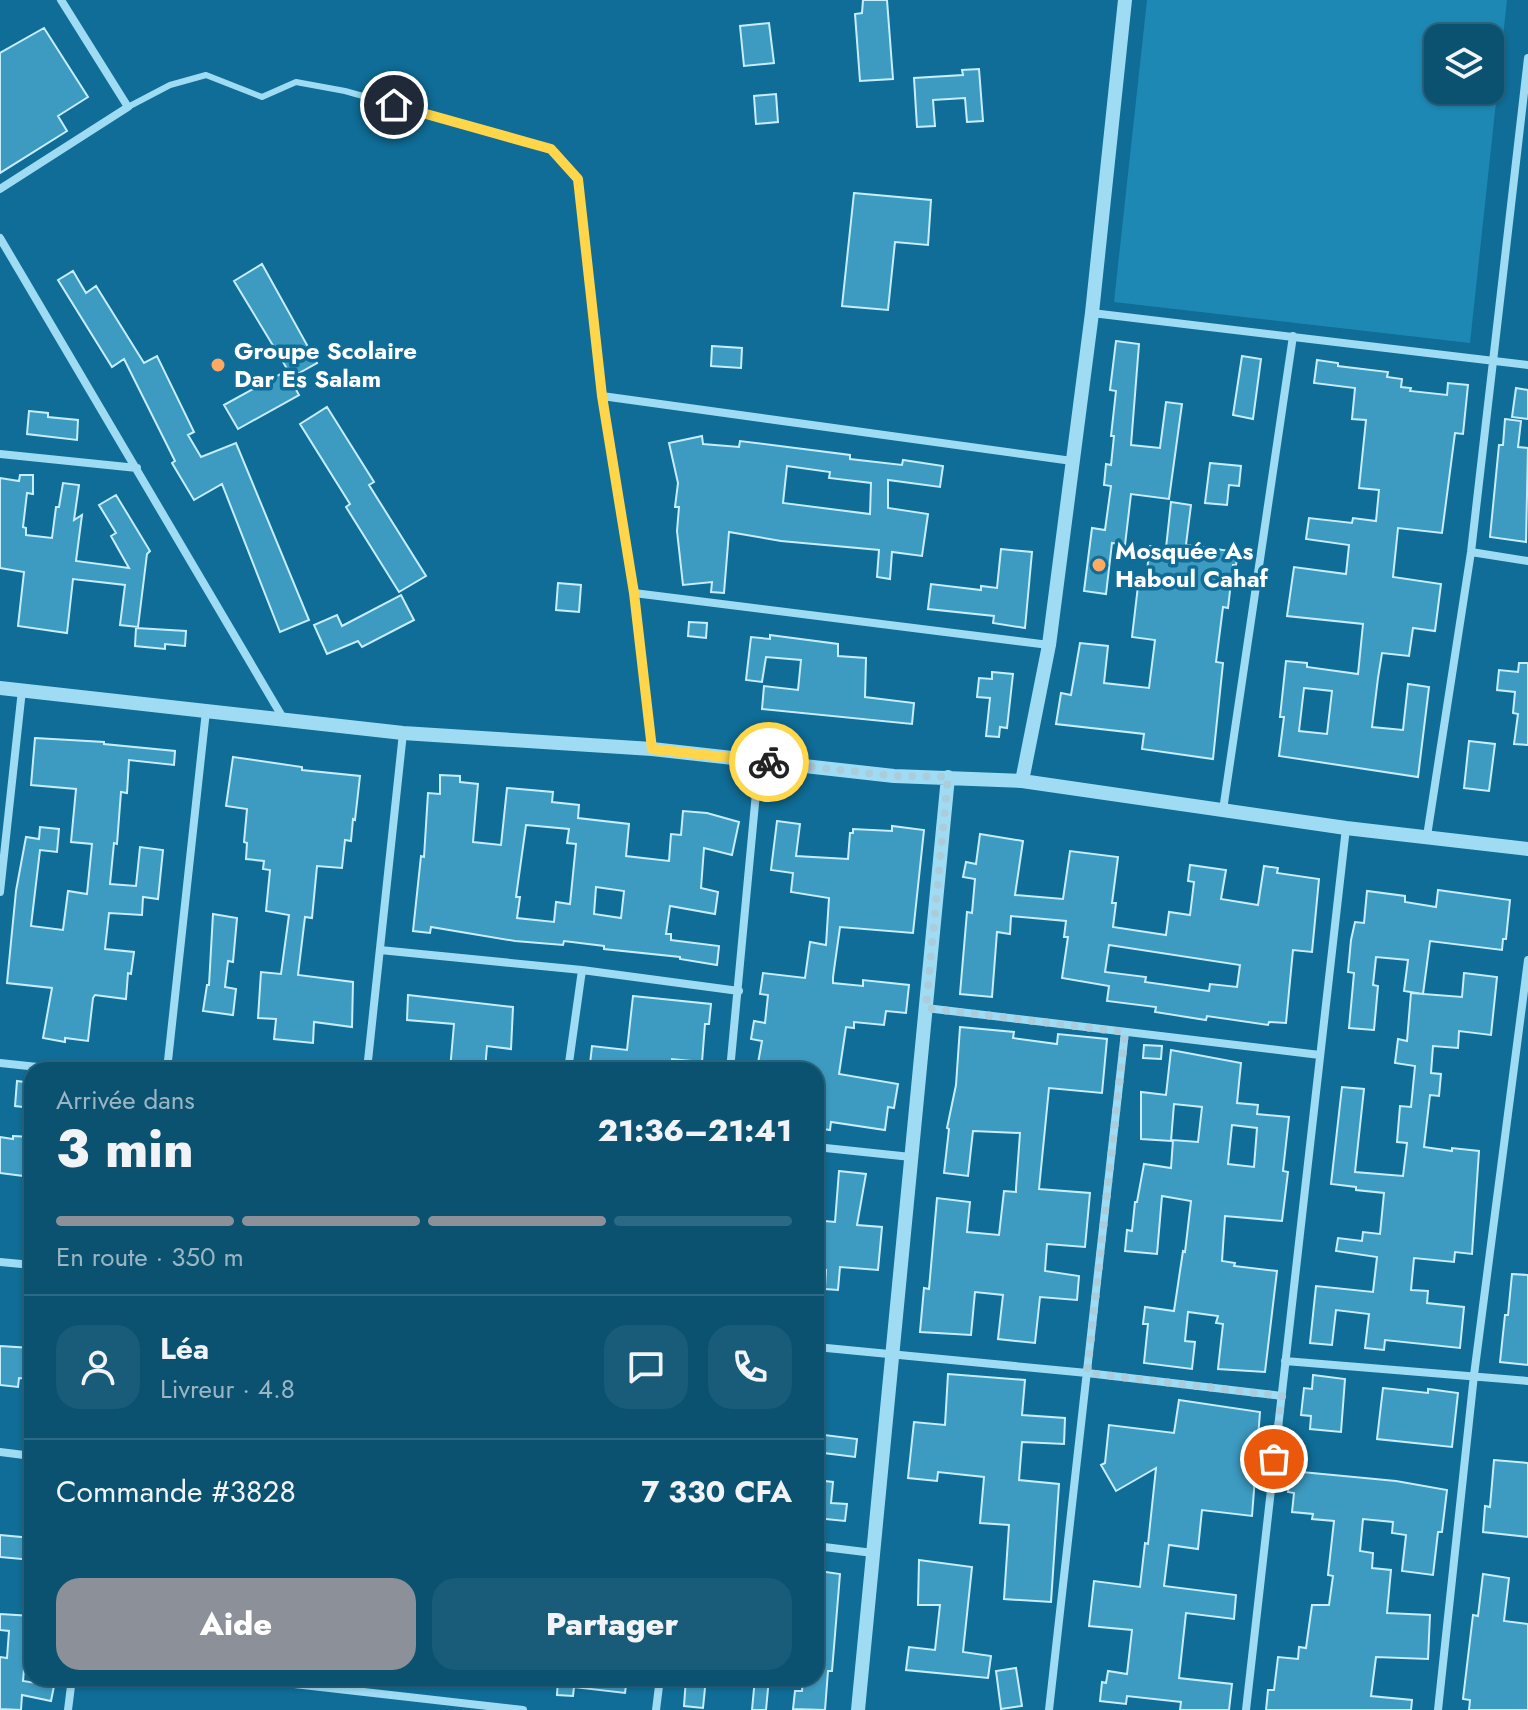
<!DOCTYPE html>
<html lang="fr">
<head>
<meta charset="utf-8">
<style>
  body { margin:0; font-family:Jost,sans-serif; background:#195c79; color:#f1f3f6; height:100vh; display:flex; flex-direction:column; font-size:30px; white-space:nowrap }
  * { box-sizing:border-box; margin:0 }
  p { font-size:26px; color:#9ab6c3 }
  .icon { flex:none; width:44px; height:44px; fill:none; stroke:currentColor; stroke-width:2; stroke-linecap:round; stroke-linejoin:round }
  .map { position:relative; flex:1; overflow:hidden }
  .drawer { position:absolute; left:24px; top:1062px; width:800px; height:624px; display:flex; flex-direction:column; background:#0b5271; border-radius:24px; box-shadow:0 2px 6px #0004,0 0 0 2px #2b6984 }
  .drawer>* { flex:none }
  .tools { position:absolute; left:1424px; top:24px; display:grid; gap:16px }
  .tools a { display:grid; place-items:center; width:80px; height:80px; border-radius:16px; background:#0b5271; box-shadow:0 2px 6px #0004,0 0 0 2px #2b6984; font-size:40px }
  .pin { position:absolute; display:grid; place-items:center; width:68px; height:68px; color:#fff; margin:-34px; border:4px solid #fff; border-radius:50%; box-shadow:0 2px 8px #0007 }
  .courier { position:absolute; display:grid; place-items:center; width:80px; height:80px; margin:-40px; border:6px solid #ffd54a; border-radius:50%; background:#fff; color:#222; box-shadow:0 2px 10px #0007 }
  .headline em { font-style:normal; font-weight:800 }
  .headline div { display:flex; flex-direction:column-reverse }
  .headline { display:flex; align-items:center; justify-content:space-between; height:136px; padding:0 32px }
  h1 { font-size:52px; font-weight:800; line-height:60px }
  .bar { display:grid; grid-template-columns:repeat(4,1fr); gap:12px 8px; align-content:center; height:96px; padding:0 32px }
  .bar i { height:10px; border-radius:6px; background:#2b6984 }
  .bar .current { background:#8c9099 }
  .bar p { grid-column:span 4 }
  .line { display:flex; align-items:center; gap:20px; padding:0 32px; border-top:2px solid #2b6984 }
  .line div { flex:1 }
  .round { display:grid; place-items:center; flex:none; width:84px; height:84px; border-radius:24px; background:#195c79 }
  .primary-button { display:flex; gap:16px; margin-top:auto; padding:16px 32px }
  .primary-button a { flex:1; height:92px; border-radius:24px; background:#8c9099; color:#fff; font-size:32px; font-weight:800; line-height:92px; text-align:center }
  .primary-button a+a { background:#195c79; color:#f1f3f6 }
  .map>svg:first-child { display:block }
  .green { fill:#1e88b4; fill-rule:evenodd }
  .building { fill:#3d9ac0; stroke:#c7eefe; stroke-width:2; fill-rule:evenodd }
  .lines { fill:none; stroke-linecap:round; stroke-linejoin:round }
  .service { stroke:#9fdcf4; stroke-width:6 }
  .minor { stroke:#9fdcf4; stroke-width:8 }
  .tertiary { stroke:#9fdcf4; stroke-width:14 }
  .done { stroke:#abccdb; stroke-width:8; stroke-dasharray:0 14.4 }
  .route { stroke:#ffd54a; stroke-width:10 }
  .poi-dot { fill:#ffa962; stroke:#0f6d97; stroke-width:3 }
  .labels { text-anchor:middle; stroke-width:7; stroke-linejoin:round; paint-order:stroke }
  .poi-label { font-size:24px; font-weight:bold; fill:#fff; stroke:#0f6d97; text-anchor:start }
</style>
</head>
<body>
<div class="map">
<svg width="1528" height="1710" viewBox="0 0 1528 1710">
  <rect width="100%" height="100%" fill="#0f6d97"/>
  <path class="green" d="M1147,0H1507L1470,343L1114,302ZM1438,38H1490V90H1438Z"/>
  <path class="building" d="M863,0H887L893,79L860,81L855,14L862,13Z
    M769,23L774,63L744,66L740,26Z
    M44,28L88,97L58,116L67,131L0,173V53Z
    M979,69L983,121L967,122L965,98L933,100L935,126L917,127L914,78L963,75L962,70Z
    M776,94L778,122L756,124L754,96Z
    M854,193L931,200L928,245L895,242L888,310L842,306Z
    M262,264L317,363L292,377L234,281Z
    M73,271L86,293L96,286L144,363L157,356L194,432L188,435L201,457L236,443L309,620L280,632L222,484L194,500L172,463L175,461L124,359L112,367L58,280Z
    M1116,341L1139,344L1131,445L1160,448L1166,402L1182,404L1169,499L1131,494L1125,545L1112,543L1106,594L1084,591L1092,528L1105,530L1111,486L1104,485L1106,464L1111,465L1114,436H1111L1116,391L1110,390Z
    M712,346L742,348L741,368L711,366Z
    M1242,356L1261,359L1253,419L1233,415Z
    M1317,360L1338,363V366L1388,372L1387,377L1402,379L1401,387L1411,388L1410,391L1447,395L1448,383L1468,385L1463,434L1455,433L1442,533L1398,528L1393,577L1441,584L1435,631L1413,628L1409,656L1382,653L1378,678L1372,727L1403,730L1408,684L1429,687L1418,777L1279,756L1284,717H1280L1286,661L1307,663V667L1358,674L1363,624L1287,616L1294,567L1346,574L1349,545L1306,539L1309,518L1352,523L1353,518L1376,521L1379,490L1359,488L1366,420L1352,419L1355,388L1314,383ZM1304,688L1332,691L1327,734L1299,731Z
    M286,371L299,395L238,429L224,405Z
    M1516,388L1528,390V419L1512,417Z
    M327,407L374,482L369,485L426,576L399,592L346,507L350,504L300,424Z
    M29,411L48,413V417L78,420L77,440L27,434Z
    M1505,419L1521,421L1518,447L1528,448L1526,542L1490,537L1499,445H1503Z
    M702,436L703,444L739,447L740,441L850,455V459L902,465L903,460L943,466L940,487L888,480V508L928,514L922,556L892,552L890,579L877,577L879,550L781,541L729,532L724,593L711,592L712,582L683,585L677,531L679,507H675L678,483L669,443ZM787,466L830,472L829,478L871,483L870,514L783,503Z
    M1210,463L1241,466L1239,486L1229,485L1227,505L1205,503Z
    M20,475H33V494L27,493L23,527L26,528V535L52,538L56,507H59L63,483L79,485L74,520L82,515L76,561L129,568L111,536L116,533L99,505L116,495L150,551L147,554L138,627L120,625L125,585L73,579L67,633L18,626L24,572L0,568V478L19,481Z
    M1171,502L1191,505L1186,545L1238,552L1236,565H1233L1228,608L1223,607L1216,662L1223,663L1213,759L1142,749L1144,734L1056,724L1061,693L1071,695L1080,643L1108,646L1104,683L1149,688L1155,640L1132,637L1138,586L1145,587L1150,546L1166,548Z
    M1001,549L1032,552L1025,628L993,623L994,616L928,609L931,584L981,590V586L997,588Z
    M558,583L581,585L579,612L556,610Z
    M401,595L414,620L362,647L358,641L327,654L314,625L337,615L342,626Z
    M689,622L707,623L706,638L688,636Z
    M136,628L186,631L185,646L165,644V649L135,646Z
    M770,635L838,644V656L866,658L865,697L914,703L912,724L762,709L764,686L798,690L801,660L766,657L762,682L746,680L751,637L770,639Z
    M1519,663H1528V745L1514,744L1518,714L1513,713L1515,692L1497,690L1499,670L1518,672Z
    M992,672L1013,674L1007,728L1000,727L999,737L986,736L990,698L977,697L979,678L992,679Z
    M35,738L104,742V744L175,751L174,765L129,760L127,793L121,792L117,844L114,843L110,884L136,886L140,847L163,850L158,899L143,897L142,915L109,913L105,949L134,952L131,974L128,973L126,999L95,995L93,998L88,1041L65,1038V1042L43,1038L52,988L7,983L16,891L26,837L39,839L40,827L59,829L57,852L40,850L31,926L63,930L68,891L87,894L92,844L71,842L76,789L31,785Z
    M1469,741L1495,744L1489,791L1464,788Z
    M233,757L302,767V770L360,776L355,820L353,819L351,841L345,840L342,868L317,866L312,918L305,917L298,975L353,982L352,1027L314,1022L313,1043L274,1039L276,1019L258,1018L261,972L281,974L289,915L266,911L270,870L263,869L264,861L246,859L247,843L244,842L247,809L226,806Z
    M440,775L460,776V782L478,784L473,842L501,845L507,788L553,792L552,802L579,805L578,818L629,824L626,856L669,861L671,834L681,835L683,811L707,813L739,822L732,855L704,848L701,888L718,892L715,914L670,906L666,934H671V940L719,946L717,965L680,959V957L604,949V946L564,941L563,945L515,941L431,927L430,933L413,931L421,856L424,857L428,793L440,794ZM526,825L569,829L567,843L576,844L570,904L556,902L554,922L517,918L520,897H516ZM596,887L624,891L621,918L594,914Z
    M777,821L800,824L796,856L848,859L850,833H853V829L892,831V826L924,830L913,933L840,927L833,977V983L863,986V980L909,985L906,1013L886,1011L884,1025L854,1022V1028L846,1027L839,1074L898,1084L894,1108L888,1107L885,1130L831,1122L830,1130L816,1128V1070H798L758,1063L762,1041L751,1039L754,1021L765,1023L768,995L760,994L763,973L805,978L810,942L826,945L829,898L791,892L793,873L771,870Z
    M980,834L1023,841L1015,895L1063,899L1070,851L1118,857L1112,903H1116L1113,927L1166,935L1169,912L1190,915L1194,882L1188,881L1190,865L1226,870L1221,899L1258,905L1264,866L1278,868L1277,873L1319,879L1312,952L1293,950L1286,1023L1269,1022L1268,1025L1207,1016L1206,1020L1155,1012L1156,1007L1107,1001L1109,986L1062,978L1068,937H1064L1066,921L1011,916L1010,934L997,932L992,997L960,994L967,912L972,913L975,879L963,877L966,862L976,864ZM1109,945L1240,965L1237,987L1210,984L1209,991L1145,982L1146,977L1105,972Z
    M1438,890L1510,900L1506,939H1503L1502,950L1430,941L1423,994L1404,991L1408,960L1376,957L1373,985L1378,986L1374,1030L1349,1028L1354,973L1348,972L1351,940L1355,922L1364,923L1367,891L1405,896V902L1436,907Z
    M213,914L237,918L233,962L228,961L225,987L236,989L233,1015L203,1011L207,985H209Z
    M1464,973L1497,977L1491,1035L1459,1031L1458,1048L1433,1046L1431,1073L1441,1074L1439,1096L1430,1095L1424,1147L1452,1151V1148L1479,1151L1472,1254L1455,1252L1454,1262L1414,1258L1411,1290L1428,1291L1427,1303L1464,1307L1460,1348L1385,1340L1384,1350L1365,1348L1369,1314L1336,1310L1332,1345L1310,1343L1316,1286L1373,1292L1377,1257L1336,1251L1338,1238L1362,1241L1363,1232L1380,1234L1384,1193L1356,1190V1187L1331,1184L1342,1087L1364,1089L1355,1172L1403,1176L1407,1143L1397,1142L1400,1106L1411,1107L1415,1066L1395,1063L1398,1039L1407,1041L1411,993L1462,997Z
    M408,995L513,1007L511,1049L487,1046L485,1070H450L454,1024L407,1020Z
    M633,996L711,1004L709,1024H705L702,1062L672,1059L671,1070L590,1064L592,1046L627,1050Z
    M960,1027L1014,1032L1013,1038L1057,1044L1058,1034L1107,1039L1102,1093L1049,1088L1039,1189L1090,1193L1085,1247L1047,1244L1045,1271L1079,1276L1077,1300L1040,1297L1035,1343L998,1339L1003,1295L975,1292L971,1335L920,1332L924,1288L929,1289L937,1198L970,1202L967,1232L999,1235L1004,1191L1016,1192V1188L1020,1133L973,1131L968,1176L944,1173L949,1129L947,1128L956,1085Z
    M1144,1045L1162,1046L1161,1059L1143,1058Z
    M1171,1050L1241,1063L1237,1103L1258,1105L1257,1114L1289,1117L1283,1171L1288,1172L1282,1221L1225,1216L1222,1261L1235,1263L1234,1266L1277,1271L1265,1372L1218,1369L1223,1324L1216,1323L1218,1316L1188,1312L1185,1341L1195,1342L1192,1369L1144,1363L1148,1324H1143L1145,1307L1174,1311L1183,1251L1185,1252L1191,1201L1162,1196L1157,1254L1125,1251L1127,1230L1132,1231L1135,1202H1137L1144,1164L1171,1168L1173,1140L1198,1142L1202,1107L1174,1104L1171,1141L1141,1139V1092L1166,1095ZM1232,1125L1257,1128L1254,1167L1228,1164Z
    M17,1081L32,1083V1108L15,1106Z
    M13,1136L32,1137V1177L0,1173V1137L13,1139Z
    M839,1171L866,1174L857,1225L882,1227L878,1270L840,1267L838,1290L825,1289L826,1270H816V1235L823,1236L825,1221L835,1222Z
    M1512,1274L1528,1275V1365L1500,1362L1505,1315H1508Z
    M0,1346L32,1348L31,1379L19,1378L18,1387L0,1385Z
    M948,1374L1025,1380L1022,1415L1065,1418L1064,1444L1022,1442L1019,1480L1059,1484L1051,1602L1004,1599L1009,1525L980,1523L984,1477L938,1472L937,1481L908,1478L914,1422L945,1425Z
    M1313,1375L1345,1379L1341,1432L1310,1429L1311,1416L1301,1415L1304,1388L1312,1389Z
    M1383,1388L1428,1393V1389L1458,1393L1452,1447L1377,1439Z
    M1179,1400L1260,1412L1252,1516L1202,1510L1198,1549L1169,1545L1164,1586L1236,1595L1234,1619L1186,1613L1179,1678L1232,1684L1229,1710H1180L1181,1702L1127,1696L1126,1704L1100,1701L1102,1682L1106,1683L1108,1671L1127,1674L1132,1630L1089,1626L1094,1581L1140,1587L1145,1543L1148,1544L1156,1468L1116,1491L1101,1465L1105,1463L1109,1425L1174,1433Z
    M816,1434L857,1439L855,1457L816,1452Z
    M1494,1460L1528,1463V1537L1483,1532L1485,1506L1490,1507Z
    M1291,1471L1396,1481L1447,1490L1442,1532H1438L1433,1575L1402,1571L1406,1535L1392,1533L1393,1522L1363,1519L1360,1551L1373,1553L1372,1568L1391,1570L1387,1613L1430,1615L1428,1659L1376,1657L1371,1696L1412,1700L1411,1710H1266L1268,1690H1274L1278,1657L1298,1659L1299,1647L1306,1648L1312,1605H1329L1333,1576L1328,1575L1334,1521L1312,1519L1313,1514L1292,1512L1294,1493L1288,1492Z
    M816,1480L833,1482L831,1503L847,1504L845,1521L816,1518Z
    M0,1535L32,1538V1560L0,1557Z
    M919,1560L972,1567L963,1652L991,1656L988,1678L906,1670L909,1647L935,1650L940,1605H918Z
    M819,1571L840,1574L832,1671H828L825,1710L793,1709L795,1691H802L803,1678H816V1576H819Z
    M1483,1574L1509,1578L1504,1621L1528,1624V1710H1469L1470,1700L1463,1699L1473,1615L1478,1616Z
    M0,1614L32,1616V1636H27L23,1681L54,1686L51,1701L22,1695L21,1710L0,1709V1657L7,1658L9,1631L0,1630Z
    M1016,1668L1022,1706L1001,1709L996,1671Z
    M574,1678H627L625,1693L574,1687L573,1696L557,1695L558,1679L574,1681Z
    M686,1678H706L703,1708L684,1706Z
    M755,1678H769L766,1710H752Z"/>
  <g class="lines">
    <path class="service" d="M128,107L170,85L206,75L262,97L296,82L345,91L551,149L578,179L602,396"/>
    <path class="minor" d="M0,189L128,107L61,0
      M0,238L283,718
      M1092,313L1528,365
      M0,454L137,468
      M1471,552L1528,561
      M634,593L1049,645
      M652,749L634,593L602,396L1072,461
      M1223,810L1293,336
      M1427,836L1471,552L1528,58
      M0,892L22,690
      M380,950L582,970L739,991
      M926,1008L1320,1055
      M0,1063L66,1070
      M167,1070L206,711
      M367,1070L403,733
      M568,1070L582,970
      M730,1070L759,761
      M816,1147L911,1157
      M0,1262L32,1265
      M816,1347L1087,1373L1282,1396
      M1285,1361L1528,1381
      M0,1452L32,1456
      M816,1546L873,1553
      M241,1678L523,1710
      M68,1710L72,1678
      M656,1710L660,1678
      M1049,1710L1125,1032
      M1246,1710L1346,828
      M1438,1710L1474,1375L1528,960"/>
    <path class="tertiary" d="M0,688L403,733L652,749L894,776L1022,781L1346,828L1528,849
      M1022,781L1049,645L1092,313L1125,0
      M858,1710L948,777"/>
  </g>
  <g class="lines">
    <path class="done" d="M769,762L894,776L948,777L926,1008L1125,1032L1087,1373L1282,1396L1274,1459"/>
    <path class="route" d="M394,105L551,149L578,179L602,396L634,593L652,749L769,762"/>
  </g>
  <g class="poi-dot">
    <circle cx="218" cy="365" r="8"/>
    <circle cx="1099" cy="565" r="8"/>
  </g>
  <g class="labels">
    <g class="poi-label">
      <text x="234" y="359">Groupe Scolaire<tspan x="234" dy="28">Dar Es Salam</tspan></text>
      <text x="1115" y="559">Mosquée As<tspan x="1115" dy="28">Haboul Cahaf</tspan></text>
    </g>
  </g>
</svg>
<div class="tools">
<a><svg class="icon" aria-label="layers" viewBox="0 0 24 24"><path d="M12 4l9 5-9 5-9-5zM3 14l9 5 9-5"/></svg></a>
</div>
<div class="pin" style="left:1274px;top:1459px;background:#ea580c"><svg class="icon" aria-label="bag" viewBox="0 0 24 24"><path d="M5 8h14l-1 12H6zM9 8a3 3 0 0 1 6 0"/></svg></div>
<div class="pin" style="left:394px;top:105px;background:#1f2937"><svg class="icon" aria-label="home" viewBox="0 0 24 24"><path d="M3 11l9-7 9 7M6 9v11h12V9"/></svg></div>
<div class="courier" style="left:769px;top:762px"><svg class="icon" aria-label="bike" viewBox="0 0 24 24"><circle cx="6" cy="16" r="4"/><circle cx="18" cy="16" r="4"/><path d="M6 16l4-8h5l3 8M10 8l3 8H6M13 5h3"/></svg></div>
<section class="drawer">
<div class="headline"><div><h1>3 min</h1><p>Arrivée dans</p></div><em>21:36–21:41</em></div>
<div class="bar"><i class="current"></i><i class="current"></i><i class="current"></i><i></i><p>En route · 350 m</p></div>
<div class="line" style="height:144px"><a class="round"><svg class="icon" aria-label="person" viewBox="0 0 24 24"><circle cx="12" cy="8" r="4"/><path d="M4 21q1-7 8-7t8 7"/></svg></a><div><b>Léa</b><p>Livreur · 4.8</p></div><a class="round"><svg class="icon" aria-label="chat" viewBox="0 0 24 24"><path d="M4 5h16v11H9l-5 4z"/></svg></a><a class="round"><svg class="icon" aria-label="phone" viewBox="0 0 24 24"><path d="M5 4h4l2 5-3 2q2 4 5 5l2-3 5 2v4C11 20 4 13 5 4z"/></svg></a></div>
<div class="line" style="height:104px"><div>Commande #3828</div><b>7 330 CFA</b></div>
<div class="primary-button"><a>Aide</a><a>Partager</a></div>
</section>
</div>
</body>
</html>
